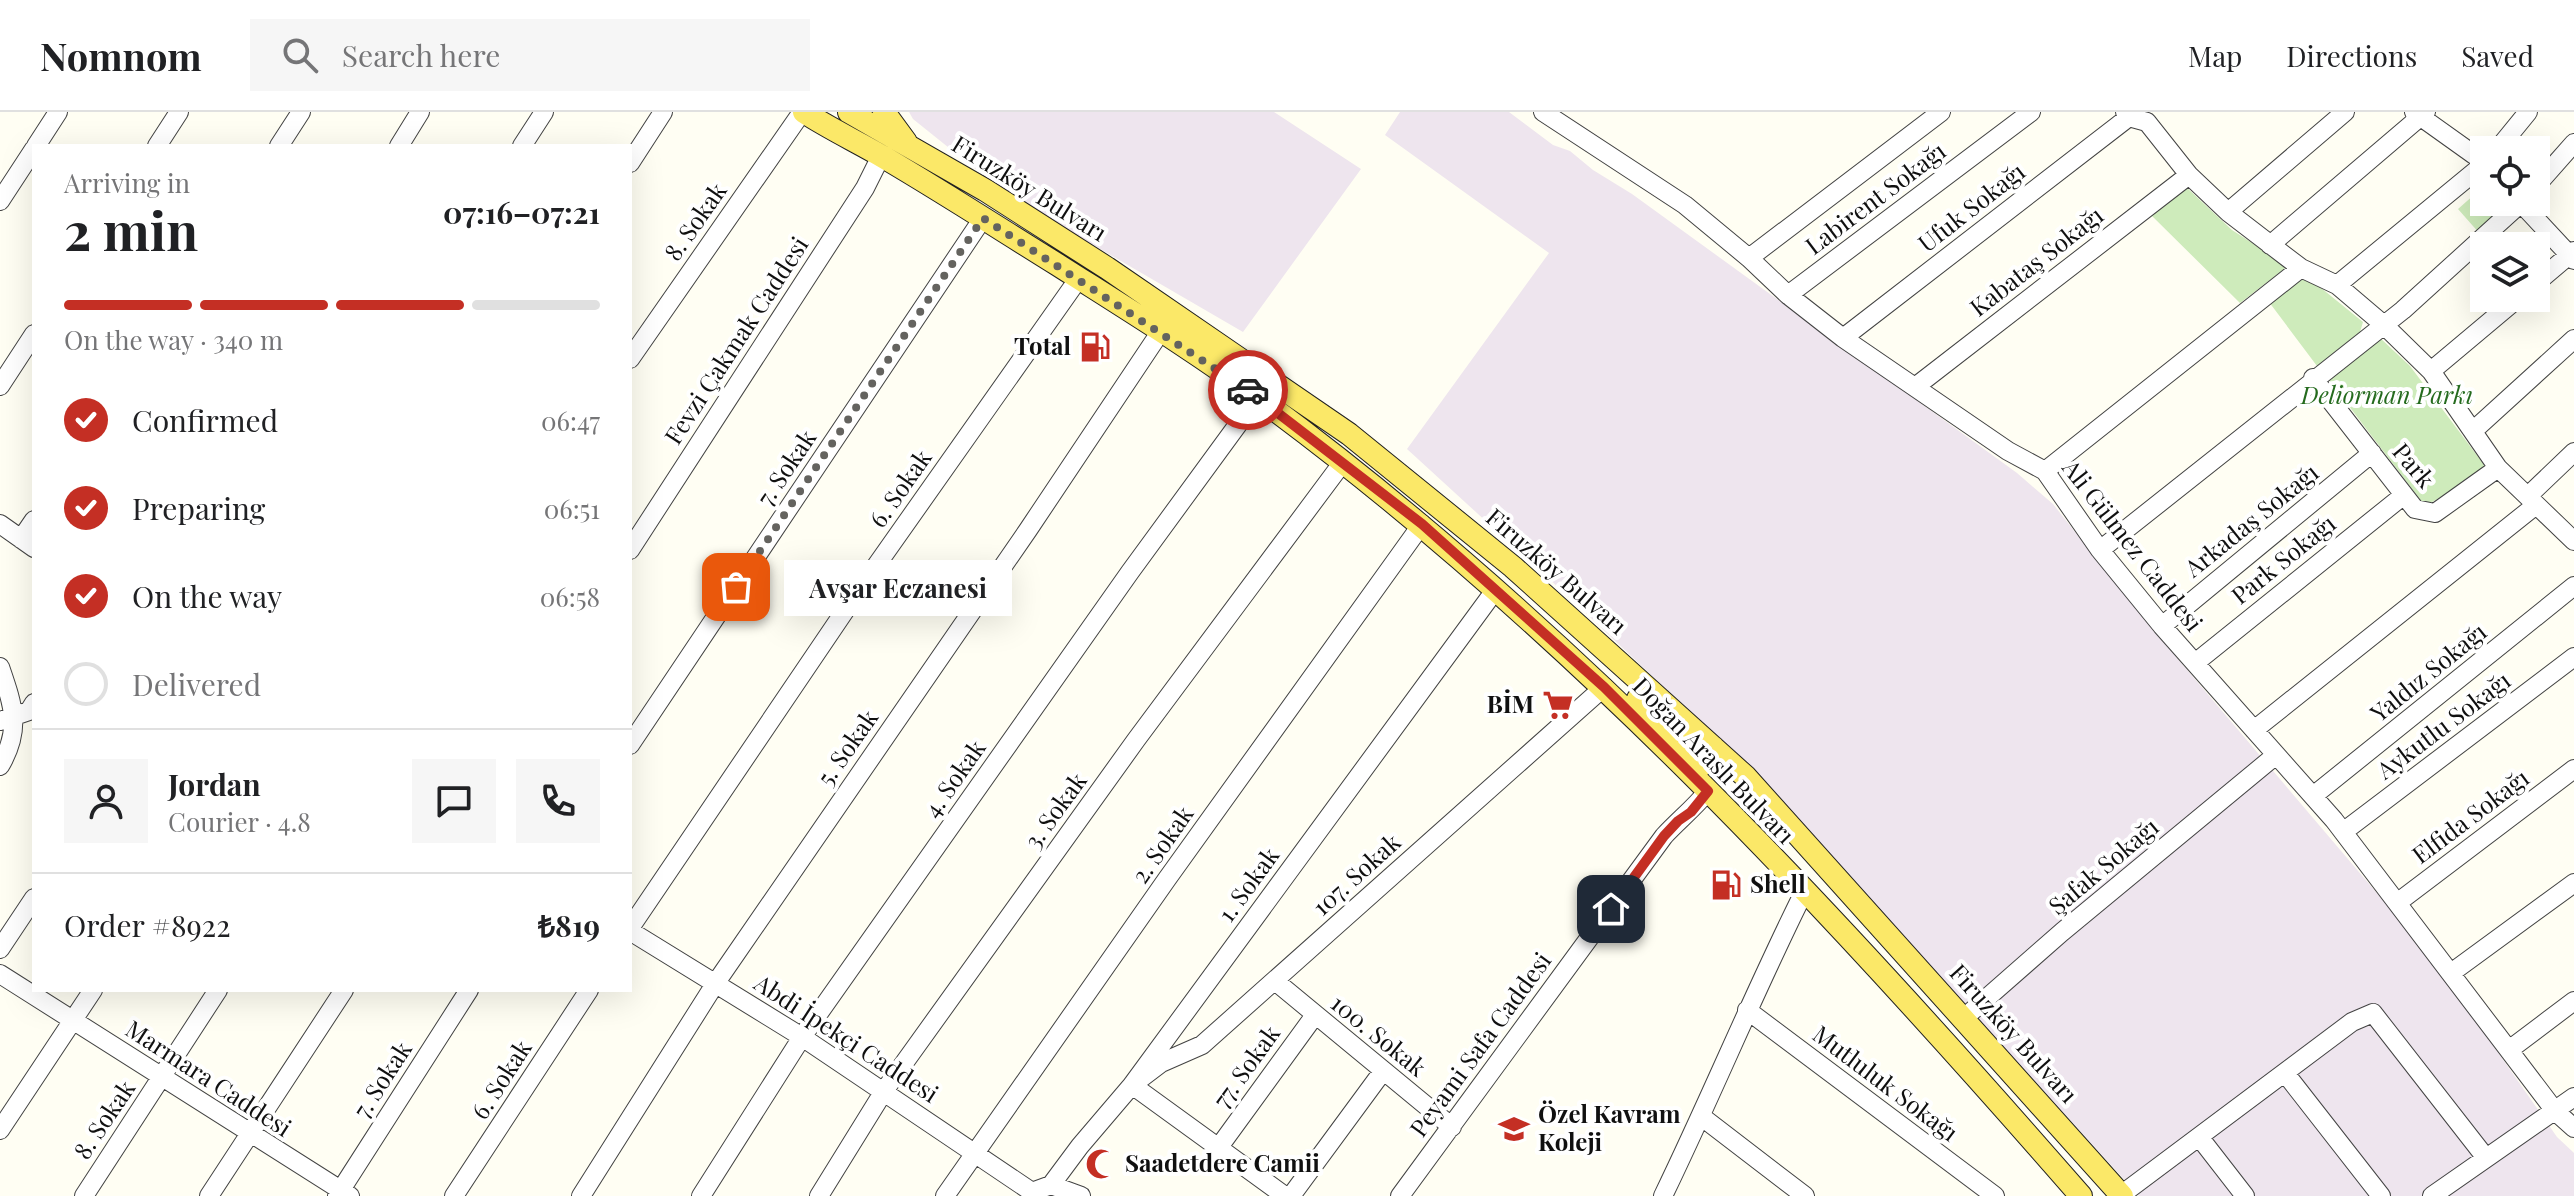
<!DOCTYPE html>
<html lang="en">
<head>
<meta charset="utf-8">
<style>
  body { margin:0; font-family:"Playfair Display",serif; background:#f6f6f6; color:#202124; height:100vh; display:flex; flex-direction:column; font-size:30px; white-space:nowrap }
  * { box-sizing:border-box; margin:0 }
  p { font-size:26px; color:#757577 }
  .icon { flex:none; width:44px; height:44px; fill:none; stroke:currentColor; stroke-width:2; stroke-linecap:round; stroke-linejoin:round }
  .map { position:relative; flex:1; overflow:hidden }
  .drawer { position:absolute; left:32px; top:32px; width:600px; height:848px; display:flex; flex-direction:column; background:#fff; border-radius:0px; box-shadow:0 8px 32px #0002 }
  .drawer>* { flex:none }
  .tools { position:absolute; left:2470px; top:24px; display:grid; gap:16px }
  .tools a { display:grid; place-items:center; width:80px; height:80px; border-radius:0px; background:#fff; box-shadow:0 8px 32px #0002; font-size:40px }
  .pin { position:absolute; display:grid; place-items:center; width:68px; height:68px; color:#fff; margin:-34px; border-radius:16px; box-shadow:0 4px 12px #0006 }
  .courier { position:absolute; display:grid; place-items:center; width:80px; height:80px; margin:-40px; border:6px solid #c42f24; border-radius:50%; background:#fff; color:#222; box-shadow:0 2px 10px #0007 }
  .bubble { position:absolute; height:56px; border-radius:0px; background:#fff; box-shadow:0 8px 32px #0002; font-size:26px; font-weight:700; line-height:56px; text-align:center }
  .head em { font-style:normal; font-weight:700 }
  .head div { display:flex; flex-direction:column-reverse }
  .head { display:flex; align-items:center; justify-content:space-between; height:136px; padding:0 32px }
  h1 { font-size:52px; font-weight:700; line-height:60px }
  .bar { display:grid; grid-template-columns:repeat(4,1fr); gap:12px 8px; align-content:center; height:96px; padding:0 32px }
  .bar i { height:10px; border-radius:6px; background:#e0e0e0 }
  .bar .current { background:#c42f24 }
  .bar p { grid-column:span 4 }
  .line { display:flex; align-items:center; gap:20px; padding:0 32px; border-top:2px solid #e0e0e0 }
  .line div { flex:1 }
  .round { display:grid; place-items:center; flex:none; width:84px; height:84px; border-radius:0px; background:#f6f6f6 }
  ol { padding:0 32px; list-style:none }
  li { display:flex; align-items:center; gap:24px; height:88px }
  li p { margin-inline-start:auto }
  li .icon { padding:8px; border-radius:50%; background:#c42f24; color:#fff; stroke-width:4 }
  li:last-child { color:#757577 }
  li i { width:44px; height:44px; border:4px solid #e0e0e0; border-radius:50% }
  header { display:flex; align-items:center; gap:48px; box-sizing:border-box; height:112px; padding:0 40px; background:#fff; border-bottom:2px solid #e0e0e0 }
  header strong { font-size:38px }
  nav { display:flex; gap:44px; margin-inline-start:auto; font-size:28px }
  .search { width:560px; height:72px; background:#f6f6f6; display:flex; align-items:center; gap:20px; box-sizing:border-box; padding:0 28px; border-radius:0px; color:#757577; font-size:30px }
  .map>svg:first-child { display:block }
  .industrial { fill:#eee5ee }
  .green { fill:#ceebbb }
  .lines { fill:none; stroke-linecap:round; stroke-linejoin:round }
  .minor-casing { stroke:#434343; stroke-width:20 }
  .major-casing { stroke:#212121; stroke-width:24 }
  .minor { stroke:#fff; stroke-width:18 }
  .major { stroke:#fbe868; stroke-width:22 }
  .done { stroke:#64635f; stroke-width:8; stroke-dasharray:0 14.4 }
  .route { stroke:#c42f24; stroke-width:10 }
  .labels { text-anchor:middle; stroke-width:8; stroke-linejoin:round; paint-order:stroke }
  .street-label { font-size:24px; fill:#101010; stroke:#fff }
  .poi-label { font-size:24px; font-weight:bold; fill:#101010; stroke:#fff; text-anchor:start }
  .park-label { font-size:24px; font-style:italic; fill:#256b1e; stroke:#fff }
</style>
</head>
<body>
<header>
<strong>Nomnom</strong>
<div class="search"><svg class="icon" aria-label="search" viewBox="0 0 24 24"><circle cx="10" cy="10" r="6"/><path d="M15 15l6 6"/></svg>Search here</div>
<nav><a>Map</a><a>Directions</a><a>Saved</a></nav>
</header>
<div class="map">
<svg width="2574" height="1084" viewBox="0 0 2574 1084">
  <rect width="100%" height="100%" fill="#fffef3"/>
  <path class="industrial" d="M909,0H1274L1361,57L1243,220L1009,84L913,7Z
    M1400,0H1509L1553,33L1570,39L1593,58L1632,82L2017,361L2053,392L2143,506L2433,847L2557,1025L2574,1041V1084H2139L1766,672L1572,488L1407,337L1549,141L1385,23Z"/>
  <path class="green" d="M2185,74L2232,118L2288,154L2240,191L2151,103Z
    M2484,74V90H2501L2507,97L2480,122L2458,97Z
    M2299,167H2310L2363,210L2360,220L2317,254L2269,190Z
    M2378,224L2410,254L2488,358L2425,394L2326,264Z"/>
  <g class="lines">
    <g class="minor-casing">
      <path id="minor" d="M1543,0L1685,93L1749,146L1788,183L1843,226L2008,339L2045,359L2100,438L2162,514L2334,708L2555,999L2574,1016
        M2125,0L2129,5L2147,10L2189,63L2228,100L2301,156L2337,173L2384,213L2431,259L2498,356L2574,429
        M2414,0L2484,50
        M36,34L58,0
        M157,34L179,0
        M279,34L301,0
        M399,34L420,0
        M522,34L544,0
        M2497,38L2528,0
        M630,51L663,0
        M2536,74L2574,31
        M0,89L34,37
        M2520,90L2574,148
        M2228,100L2345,0
        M2270,133L2426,0
        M1749,146L1941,0
        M2536,171L2574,139
        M2337,173L2484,52
        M1788,183L2031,0
        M1843,226L2129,5
        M630,247L802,0
        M2431,259L2518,186
        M2313,266L2415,397L2435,401L2498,356
        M0,274L34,222
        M1915,275L2189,63
        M2474,318L2574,227
        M2045,359L2301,156
        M2528,384L2574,340
        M0,412L34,436
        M21,427L34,408
        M630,438L865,76L881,44
        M2100,438L2403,198L2522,90
        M2162,514L2372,341
        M2195,551L2404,383
        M0,555C13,593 22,617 0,654
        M0,609L29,599L34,591
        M2254,618L2536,393
        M630,633L983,106
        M2313,684L2574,474
        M2343,720L2574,545
        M2397,791L2574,657
        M630,816L859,478L1079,166
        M630,819L802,925L1032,1080
        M0,837L34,786
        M2451,861L2574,771
        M0,862L350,1084
        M1275,869L1452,1015
        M1747,898L1995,1084
        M1964,906L2062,820L2276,643
        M2509,938L2574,889
        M2285,961L2381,1084
        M1702,1005L1805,1084
        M0,1018L93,878
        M2200,1026L2245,1084
        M1219,1035L1315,903
        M1051,1073L1081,1084
        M2121,1083L2352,910L2373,901L2486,1046
        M84,1084L218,878
        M209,1084L344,878
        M337,1084L469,878
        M454,1084L589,878
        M581,1084L715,872L1028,418L1161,219
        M701,1084L802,925L1130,460L1258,285
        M819,1084L884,979L1136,628L1343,350
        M945,1084L1167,767L1422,412
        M1030,1084L1032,1080L1051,1073L1080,1034L1132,973L1496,477
        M1285,1084L1132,973L1161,951L1202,933L1604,575
        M1291,1084L1383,959
        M1400,1084L1664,724C1679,708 1694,696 1708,679
        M1663,1084C1712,983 1754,880 1804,780
        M2432,1084L2574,985"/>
    </g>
    <g class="major-casing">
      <path id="major" d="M804,0C830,17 858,30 885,46C943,80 1000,117 1058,153C1127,197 1197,240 1263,289C1570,516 1831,797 2081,1084
        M849,0L985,78L1107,156L1349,322L1513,455L1746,665L2122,1084
        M884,0L906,30
        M1638,587L1697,648L1704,652L1713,648L1715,644L1713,635"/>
    </g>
    <use href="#minor" class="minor"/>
    <use href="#major" class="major"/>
  </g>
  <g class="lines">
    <path class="done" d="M736,475L983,106L1248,278"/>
    <path class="route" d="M1248,278L1422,412L1604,575L1708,679L1691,700L1678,709L1664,724L1611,797"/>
  </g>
  <defs>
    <g id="fuel-bare" transform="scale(2.4)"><path d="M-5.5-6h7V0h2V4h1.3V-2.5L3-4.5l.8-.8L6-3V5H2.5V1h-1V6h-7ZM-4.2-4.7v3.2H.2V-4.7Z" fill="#c42f24" stroke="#fff" stroke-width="2.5" paint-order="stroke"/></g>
    <g id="supermarket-bare" transform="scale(2.4)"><path d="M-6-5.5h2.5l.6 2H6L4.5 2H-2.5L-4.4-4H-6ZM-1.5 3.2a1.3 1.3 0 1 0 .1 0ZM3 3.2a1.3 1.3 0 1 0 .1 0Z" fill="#c42f24" stroke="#fff" stroke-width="2.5" paint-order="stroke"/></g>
    <g id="school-bare" transform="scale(2.4)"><path d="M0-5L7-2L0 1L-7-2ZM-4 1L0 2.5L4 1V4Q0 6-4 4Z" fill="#c42f24" stroke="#fff" stroke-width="2.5" paint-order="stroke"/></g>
    <g id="mosque-bare" transform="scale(2.4)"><path d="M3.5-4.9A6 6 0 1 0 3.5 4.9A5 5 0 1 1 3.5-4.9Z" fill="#c42f24" stroke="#fff" stroke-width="2.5" paint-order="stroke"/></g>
  </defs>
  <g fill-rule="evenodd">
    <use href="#fuel-bare" x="1095" y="235"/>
    <use href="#supermarket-bare" x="1558" y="593"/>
    <use href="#fuel-bare" x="1726" y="773"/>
    <use href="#school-bare" x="1514" y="1017"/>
    <use href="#mosque-bare" x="1101" y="1052"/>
  </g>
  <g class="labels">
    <g class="street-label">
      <text transform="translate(1029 77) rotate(32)" y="8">Firuzköy Bulvarı</text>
      <text transform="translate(1876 87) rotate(-37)" y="8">Labirent Sokağı</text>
      <text transform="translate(1972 96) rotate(-38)" y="8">Ufuk Sokağı</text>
      <text transform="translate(696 110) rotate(-55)" y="8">8. Sokak</text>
      <text transform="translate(2037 150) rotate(-38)" y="8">Kabataş Sokağı</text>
      <text transform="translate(737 229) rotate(-57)" y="8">Fevzi Çakmak Caddesi</text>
      <text transform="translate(2413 354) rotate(50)" y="8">Park</text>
      <text transform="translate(787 356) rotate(-56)" y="8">7. Sokak</text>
      <text transform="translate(901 377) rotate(-55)" y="8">6. Sokak</text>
      <text transform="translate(2252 409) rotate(-39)" y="8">Arkadaş Sokağı</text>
      <text transform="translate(2132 434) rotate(52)" y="8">Ali Gülmez Caddesi</text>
      <text transform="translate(2284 448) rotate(-39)" y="8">Park Sokağı</text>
      <text transform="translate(1556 460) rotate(41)" y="8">Firuzköy Bulvarı</text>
      <text transform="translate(2429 561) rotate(-39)" y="8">Yaldız Sokağı</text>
      <text transform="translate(2444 614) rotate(-37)" y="8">Aykutlu Sokağı</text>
      <text transform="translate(848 636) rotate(-55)" y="8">5. Sokak</text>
      <text transform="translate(1713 649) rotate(46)" y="8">Doğan Araslı Bulvarı</text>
      <text transform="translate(955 667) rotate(-55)" y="8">4. Sokak</text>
      <text transform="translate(1056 699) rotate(-54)" y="8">3. Sokak</text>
      <text transform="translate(2471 705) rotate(-37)" y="8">Elfida Sokağı</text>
      <text transform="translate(1163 733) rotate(-55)" y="8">2. Sokak</text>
      <text transform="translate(2104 755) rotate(-40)" y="8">Şafak Sokağı</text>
      <text transform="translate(1357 763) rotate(-42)" y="8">107. Sokak</text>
      <text transform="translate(1249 773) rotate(-54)" y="8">1. Sokak</text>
      <text transform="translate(2013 922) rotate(48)" y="8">Firuzköy Bulvarı</text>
      <text transform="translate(1378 924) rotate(39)" y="8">100. Sokak</text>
      <text transform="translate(846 927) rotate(33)" y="8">Abdi İpekçi Caddesi</text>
      <text transform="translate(1481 933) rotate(-54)" y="8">Peyami Safa Caddesi</text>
      <text transform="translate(1247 955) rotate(-54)" y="8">77. Sokak</text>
      <text transform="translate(208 967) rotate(33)" y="8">Marmara Caddesi</text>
      <text transform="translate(383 968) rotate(-57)" y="8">7. Sokak</text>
      <text transform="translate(502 968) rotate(-57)" y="8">6. Sokak</text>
      <text transform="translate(1885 972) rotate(37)" y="8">Mutluluk Sokağı</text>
      <text transform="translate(105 1008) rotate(-56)" y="8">8. Sokak</text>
    </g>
    <g class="poi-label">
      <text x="1071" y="243" text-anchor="end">Total</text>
      <text x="1534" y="601" text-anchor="end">BİM</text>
      <text x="1750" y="781">Shell</text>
      <text x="1538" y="1011">Özel Kavram<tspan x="1538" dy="28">Koleji</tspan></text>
      <text x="1125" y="1060">Saadetdere Camii</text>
    </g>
    <g class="park-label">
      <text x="2387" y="292">Deliorman Parkı</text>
    </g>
  </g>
</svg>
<div class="tools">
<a><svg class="icon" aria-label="locate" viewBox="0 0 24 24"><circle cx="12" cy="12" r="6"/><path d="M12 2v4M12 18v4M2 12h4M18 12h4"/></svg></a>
<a><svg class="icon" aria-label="layers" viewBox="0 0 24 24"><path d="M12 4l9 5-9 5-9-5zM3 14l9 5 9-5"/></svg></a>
</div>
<div class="pin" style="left:736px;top:475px;background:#ea580c"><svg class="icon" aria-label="bag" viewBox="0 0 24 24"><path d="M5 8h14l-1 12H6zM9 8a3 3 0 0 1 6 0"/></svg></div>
<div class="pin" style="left:1611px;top:797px;background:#1f2937"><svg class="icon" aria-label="home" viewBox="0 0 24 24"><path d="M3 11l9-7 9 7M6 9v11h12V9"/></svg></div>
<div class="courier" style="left:1248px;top:278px"><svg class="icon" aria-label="car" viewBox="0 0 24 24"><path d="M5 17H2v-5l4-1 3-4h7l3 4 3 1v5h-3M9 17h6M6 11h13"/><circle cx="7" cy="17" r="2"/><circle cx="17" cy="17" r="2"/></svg></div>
<div class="bubble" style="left:784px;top:448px;width:228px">Avşar Eczanesi</div>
<section class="drawer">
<div class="head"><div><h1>2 min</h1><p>Arriving in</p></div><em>07:16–07:21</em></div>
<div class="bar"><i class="current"></i><i class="current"></i><i class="current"></i><i></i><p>On the way · 340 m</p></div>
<ol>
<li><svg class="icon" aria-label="check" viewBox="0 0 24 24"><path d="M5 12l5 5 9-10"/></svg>Confirmed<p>06:47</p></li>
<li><svg class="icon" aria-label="check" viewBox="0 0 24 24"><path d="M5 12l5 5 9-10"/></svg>Preparing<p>06:51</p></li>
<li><svg class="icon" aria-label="check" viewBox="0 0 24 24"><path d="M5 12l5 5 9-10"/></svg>On the way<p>06:58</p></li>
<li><i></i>Delivered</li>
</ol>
<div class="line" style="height:144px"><a class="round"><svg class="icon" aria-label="person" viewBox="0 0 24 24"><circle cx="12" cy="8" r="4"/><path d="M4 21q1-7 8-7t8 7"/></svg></a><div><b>Jordan</b><p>Courier · 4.8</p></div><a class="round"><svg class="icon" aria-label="chat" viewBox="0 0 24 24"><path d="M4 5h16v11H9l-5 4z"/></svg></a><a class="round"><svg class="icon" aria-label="phone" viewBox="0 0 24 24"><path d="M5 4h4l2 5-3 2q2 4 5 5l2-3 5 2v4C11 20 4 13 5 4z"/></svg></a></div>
<div class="line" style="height:104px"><div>Order #8922</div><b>₺819</b></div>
</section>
</div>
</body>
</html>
